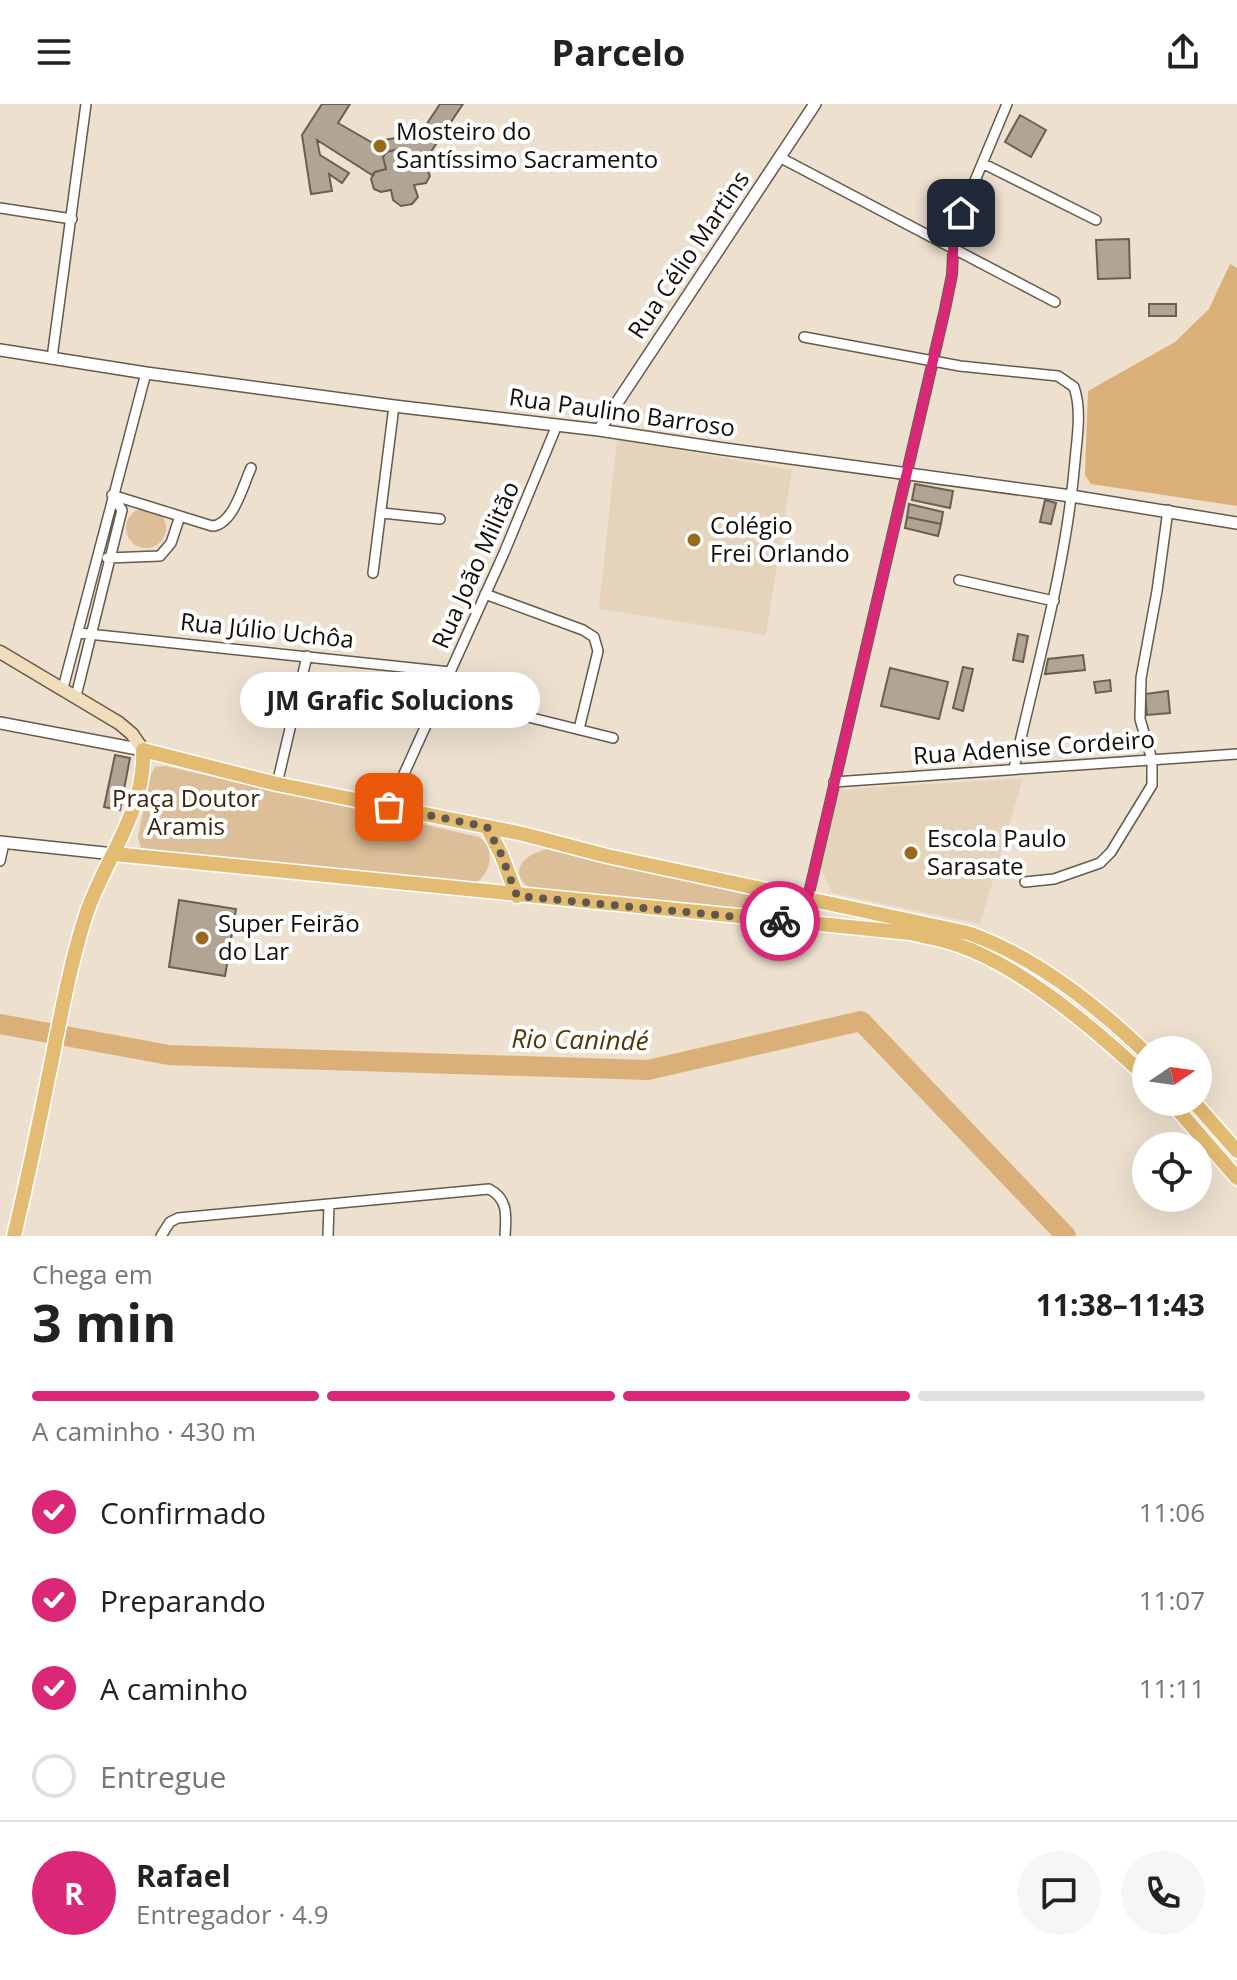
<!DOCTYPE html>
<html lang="pt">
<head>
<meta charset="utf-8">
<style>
  body { margin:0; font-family:"Open Sans",sans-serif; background:#f6f6f6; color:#222; height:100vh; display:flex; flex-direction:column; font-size:30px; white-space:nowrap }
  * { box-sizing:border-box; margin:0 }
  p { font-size:26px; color:#767676 }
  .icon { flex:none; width:44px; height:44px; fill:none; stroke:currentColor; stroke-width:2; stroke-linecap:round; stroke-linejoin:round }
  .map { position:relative; height:1132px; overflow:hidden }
  .drawer { display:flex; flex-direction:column; background:#fff; flex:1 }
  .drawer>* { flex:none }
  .needle { width:52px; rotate:77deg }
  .buttons { position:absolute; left:1132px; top:932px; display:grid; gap:16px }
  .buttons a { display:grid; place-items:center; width:80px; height:80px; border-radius:50%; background:#fff; box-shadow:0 8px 32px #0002; font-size:40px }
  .pin { position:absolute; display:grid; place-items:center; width:68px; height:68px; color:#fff; margin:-34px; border-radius:16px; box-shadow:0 4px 12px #0006 }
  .courier { position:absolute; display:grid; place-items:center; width:80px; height:80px; margin:-40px; border:6px solid #db2777; border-radius:50%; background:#fff; color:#222; box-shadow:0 2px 10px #0007 }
  .bubble { position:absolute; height:56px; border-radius:28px; background:#fff; box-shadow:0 8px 32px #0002; font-size:26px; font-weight:700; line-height:56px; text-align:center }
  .head em { font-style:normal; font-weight:700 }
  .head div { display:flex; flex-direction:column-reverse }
  .head { display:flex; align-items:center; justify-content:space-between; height:136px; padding:0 32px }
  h1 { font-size:52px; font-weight:700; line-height:60px }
  .bar { display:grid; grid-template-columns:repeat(4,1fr); gap:12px 8px; align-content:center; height:96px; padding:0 32px }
  .bar i { height:10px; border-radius:6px; background:#e0e0e0 }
  .bar .current { background:#db2777 }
  .bar p { grid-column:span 4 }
  .line { display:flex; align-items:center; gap:20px; padding:0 32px; border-top:2px solid #e0e0e0 }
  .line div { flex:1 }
  .round { display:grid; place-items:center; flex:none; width:84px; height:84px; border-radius:42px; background:#f6f6f6 }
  ol { padding:0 32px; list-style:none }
  li { display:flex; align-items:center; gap:24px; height:88px }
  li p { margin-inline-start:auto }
  li .icon { padding:8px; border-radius:50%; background:#db2777; color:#fff; stroke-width:4 }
  li:last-child { color:#767676 }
  li i { width:44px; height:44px; border:4px solid #e0e0e0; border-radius:50% }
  header { display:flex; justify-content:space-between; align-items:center; height:104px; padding:0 32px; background:#fff; font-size:36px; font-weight:700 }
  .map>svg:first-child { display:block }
  .built { fill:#e5d3bc }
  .green { fill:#dcbe98 }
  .water { fill:#dab078 }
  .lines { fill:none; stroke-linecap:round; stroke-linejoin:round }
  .river { stroke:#dab078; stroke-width:20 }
  .building { fill:#b1a494; stroke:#6a5f50; stroke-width:2 }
  .minor-casing { stroke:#655a4c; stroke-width:12 }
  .tertiary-casing { stroke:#655a4c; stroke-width:14 }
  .secondary-casing { stroke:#655a4c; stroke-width:15 }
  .primary-casing { stroke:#fff; stroke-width:17 }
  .minor { stroke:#fff; stroke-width:9 }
  .tertiary { stroke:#fff; stroke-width:11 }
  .secondary { stroke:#f1ddb9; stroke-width:12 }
  .primary { stroke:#e3bb73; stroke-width:14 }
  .done { stroke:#5f584e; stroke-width:8; stroke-dasharray:0 14.4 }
  .route { stroke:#db2777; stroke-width:10 }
  .poi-dot { fill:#9a6a1c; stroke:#fff; stroke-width:3 }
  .labels { text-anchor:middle; stroke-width:8; stroke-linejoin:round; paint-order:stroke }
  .poi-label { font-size:24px; fill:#120e08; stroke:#fff; text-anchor:start }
  .street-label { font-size:24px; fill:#120e08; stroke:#fff }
  .park-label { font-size:24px; fill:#38260c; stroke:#fff }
  .water-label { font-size:26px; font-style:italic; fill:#543709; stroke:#fff }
</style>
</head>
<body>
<header><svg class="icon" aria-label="menu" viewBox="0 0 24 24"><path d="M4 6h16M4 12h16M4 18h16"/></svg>Parcelo<svg class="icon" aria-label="share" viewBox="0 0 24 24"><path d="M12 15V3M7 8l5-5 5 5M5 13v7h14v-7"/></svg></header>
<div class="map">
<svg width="1237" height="1132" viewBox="0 0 1237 1132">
  <rect width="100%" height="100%" fill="#ede0cf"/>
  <path class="built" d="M617,335L792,366L766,531L599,505Z
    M1023,674L980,820L832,789L819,761L837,686Z"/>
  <path class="green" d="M126 424a20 20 0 1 1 40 0a20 20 0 1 1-40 0Z
    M165,662L479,733L487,740C493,757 489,769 475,780L148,746L141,744L138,733L151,670L155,663Z
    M548,745L791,801L795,804L797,809L790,812L535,787C505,771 522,750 548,745Z"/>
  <path class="water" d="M1230,160L1237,164V402L1091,380L1085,371L1088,287L1175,238L1209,205Z"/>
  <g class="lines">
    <path class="river" d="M0,920L169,951L648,966L861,917L1066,1132"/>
  </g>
  <path class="building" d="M322,0H350L338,19L371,38L420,30L440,0H463L424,58L408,61L404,49L398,45L387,48L383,53L386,65L375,68L372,71L317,36L320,51L349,69L342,79L329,70L332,87L311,90L302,31Z
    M1020,11L1046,26L1031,53L1005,38Z
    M398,45L404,49L408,61L424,58L430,72L426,79L414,81L418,93L412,100L401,102L393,96L391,86L381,88L374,85L371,75L375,68L386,65L383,53L387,48Z
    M1129,135L1130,174L1098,175L1096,136Z
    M1149,200H1176V212H1149Z
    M915,380L953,387L950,404L912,396Z
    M1045,396L1056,399L1051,420L1040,418Z
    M909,400L943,408L941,420L907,413Z
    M907,413L941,420L938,432L905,424Z
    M1018,530L1028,532L1023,558L1013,556Z
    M1083,551L1085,566L1045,570L1048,555Z
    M963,563L973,565L963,607L953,604Z
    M890,564L948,578L939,615L881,602Z
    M1110,576L1111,587L1096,589L1094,578Z
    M1168,587L1170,609L1147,611L1145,590Z
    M115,651L130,654L120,706L104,703Z
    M179,796L236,805L225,872L169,863Z"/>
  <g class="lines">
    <g class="minor-casing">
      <path id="minor" d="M781,54L1055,198
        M984,60L1096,116
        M0,104L72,115
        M804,233L960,262L1058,272L1074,283C1082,306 1077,333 1075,357C1066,462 1037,562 1014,664
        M52,254L86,0
        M112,391L212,422C233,421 243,382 251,364
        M382,409L440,415
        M107,454L160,452L171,439L180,412
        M373,469L394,302
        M959,476L1054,497
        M485,490L583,526L594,533L598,547L579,625
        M79,529L450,568
        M63,584L146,269
        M76,592L122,406L112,391
        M524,612L613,634
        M834,678L1237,650
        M277,680L307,552
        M389,703L504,449L557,321
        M0,757L4,739
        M1025,778L1054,775L1100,759L1111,748L1152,681V656L1140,615L1141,574L1157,487L1168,406
        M802,819L945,205L952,171L954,127L1007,0
        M161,1132L170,1118L178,1114L489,1085C509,1095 506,1113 505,1132
        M328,1132L329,1100"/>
    </g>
    <g class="tertiary-casing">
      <path id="tertiary" d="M0,246L146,269L394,302L599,326L724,345L1071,392L1237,419
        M599,326L815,0
        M0,619L143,646
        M0,738L114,750"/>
    </g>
    <g class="secondary-casing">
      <path id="secondary" d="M0,548L119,619L132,630L143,646"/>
    </g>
    <g class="primary-casing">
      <path id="primary" d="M487,723L501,750L517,792
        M114,750L910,829C926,833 943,835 958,841C1022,863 1097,927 1146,973
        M1171,998L1237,1074
        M1194,998L1237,1047
        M14,1132C27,1077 39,1021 50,965C60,916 69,865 84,817C101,759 146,710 143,646L277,680L523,730L607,752L968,829C1034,852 1096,901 1146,949"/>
    </g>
    <use href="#minor" class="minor"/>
    <use href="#tertiary" class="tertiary"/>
    <use href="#secondary" class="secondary"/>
    <use href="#primary" class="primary"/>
  </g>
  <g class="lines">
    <path class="done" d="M389,703L487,723L501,750L517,792L780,817"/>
    <path class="route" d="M780,817L802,819L945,205L952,171L954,127L961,109"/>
  </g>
  <g class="poi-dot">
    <circle cx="380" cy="42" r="8"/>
    <circle cx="694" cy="436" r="8"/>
    <circle cx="911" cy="749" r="8"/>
    <circle cx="202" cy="834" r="8"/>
  </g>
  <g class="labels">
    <g class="poi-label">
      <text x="396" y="36">Mosteiro do<tspan x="396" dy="28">Santíssimo Sacramento</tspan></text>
      <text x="710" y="430">Colégio<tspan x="710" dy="28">Frei Orlando</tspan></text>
      <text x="927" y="743">Escola Paulo<tspan x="927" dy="28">Sarasate</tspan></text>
      <text x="218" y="828">Super Feirão<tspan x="218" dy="28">do Lar</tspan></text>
    </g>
    <g class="street-label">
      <text transform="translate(689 151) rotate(-56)" y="8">Rua Célio Martins</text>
      <text transform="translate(622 309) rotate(8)" y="8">Rua Paulino Barroso</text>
      <text transform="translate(476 461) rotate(-66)" y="8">Rua João Militão</text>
      <text transform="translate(267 527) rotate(6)" y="8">Rua Júlio Uchôa</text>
      <text transform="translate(1034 644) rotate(-4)" y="8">Rua Adenise Cordeiro</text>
    </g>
    <g class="park-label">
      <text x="186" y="703">Praça Doutor<tspan x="186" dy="28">Aramis</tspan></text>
    </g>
    <g class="water-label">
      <text transform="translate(580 936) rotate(1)" y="9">Rio Canindé</text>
    </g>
  </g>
</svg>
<div class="buttons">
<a><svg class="needle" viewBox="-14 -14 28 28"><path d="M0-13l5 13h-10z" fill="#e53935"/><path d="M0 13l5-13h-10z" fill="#767676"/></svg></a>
<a><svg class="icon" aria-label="locate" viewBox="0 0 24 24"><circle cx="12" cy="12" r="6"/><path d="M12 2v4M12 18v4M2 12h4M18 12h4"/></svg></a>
</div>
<div class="pin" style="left:389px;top:703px;background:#ea580c"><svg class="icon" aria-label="bag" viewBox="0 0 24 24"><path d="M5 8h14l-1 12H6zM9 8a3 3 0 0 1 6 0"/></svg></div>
<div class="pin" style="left:961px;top:109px;background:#1f2937"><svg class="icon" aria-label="home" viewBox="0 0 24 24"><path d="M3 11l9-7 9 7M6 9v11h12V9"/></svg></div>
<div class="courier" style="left:780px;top:817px"><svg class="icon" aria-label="bike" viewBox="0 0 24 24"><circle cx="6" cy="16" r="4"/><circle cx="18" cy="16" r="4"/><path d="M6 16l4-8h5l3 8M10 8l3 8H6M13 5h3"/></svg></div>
<div class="bubble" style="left:240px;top:568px;width:300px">JM Grafic Solucions</div>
</div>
<section class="drawer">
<div class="head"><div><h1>3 min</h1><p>Chega em</p></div><em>11:38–11:43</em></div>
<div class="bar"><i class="current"></i><i class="current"></i><i class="current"></i><i></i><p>A caminho · 430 m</p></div>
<ol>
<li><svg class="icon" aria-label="check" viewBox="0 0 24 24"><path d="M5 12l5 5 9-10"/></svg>Confirmado<p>11:06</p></li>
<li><svg class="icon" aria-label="check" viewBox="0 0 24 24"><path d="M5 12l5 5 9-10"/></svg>Preparando<p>11:07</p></li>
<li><svg class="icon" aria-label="check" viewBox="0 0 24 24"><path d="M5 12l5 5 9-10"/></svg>A caminho<p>11:11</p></li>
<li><i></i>Entregue</li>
</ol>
<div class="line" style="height:144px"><b class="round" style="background:#db2777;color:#fff">R</b><div><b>Rafael</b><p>Entregador · 4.9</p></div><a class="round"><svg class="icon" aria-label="chat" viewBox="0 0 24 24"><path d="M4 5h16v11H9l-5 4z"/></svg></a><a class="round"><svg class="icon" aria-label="phone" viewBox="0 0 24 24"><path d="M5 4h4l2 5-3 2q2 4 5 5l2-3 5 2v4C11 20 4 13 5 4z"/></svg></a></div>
</section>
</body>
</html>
